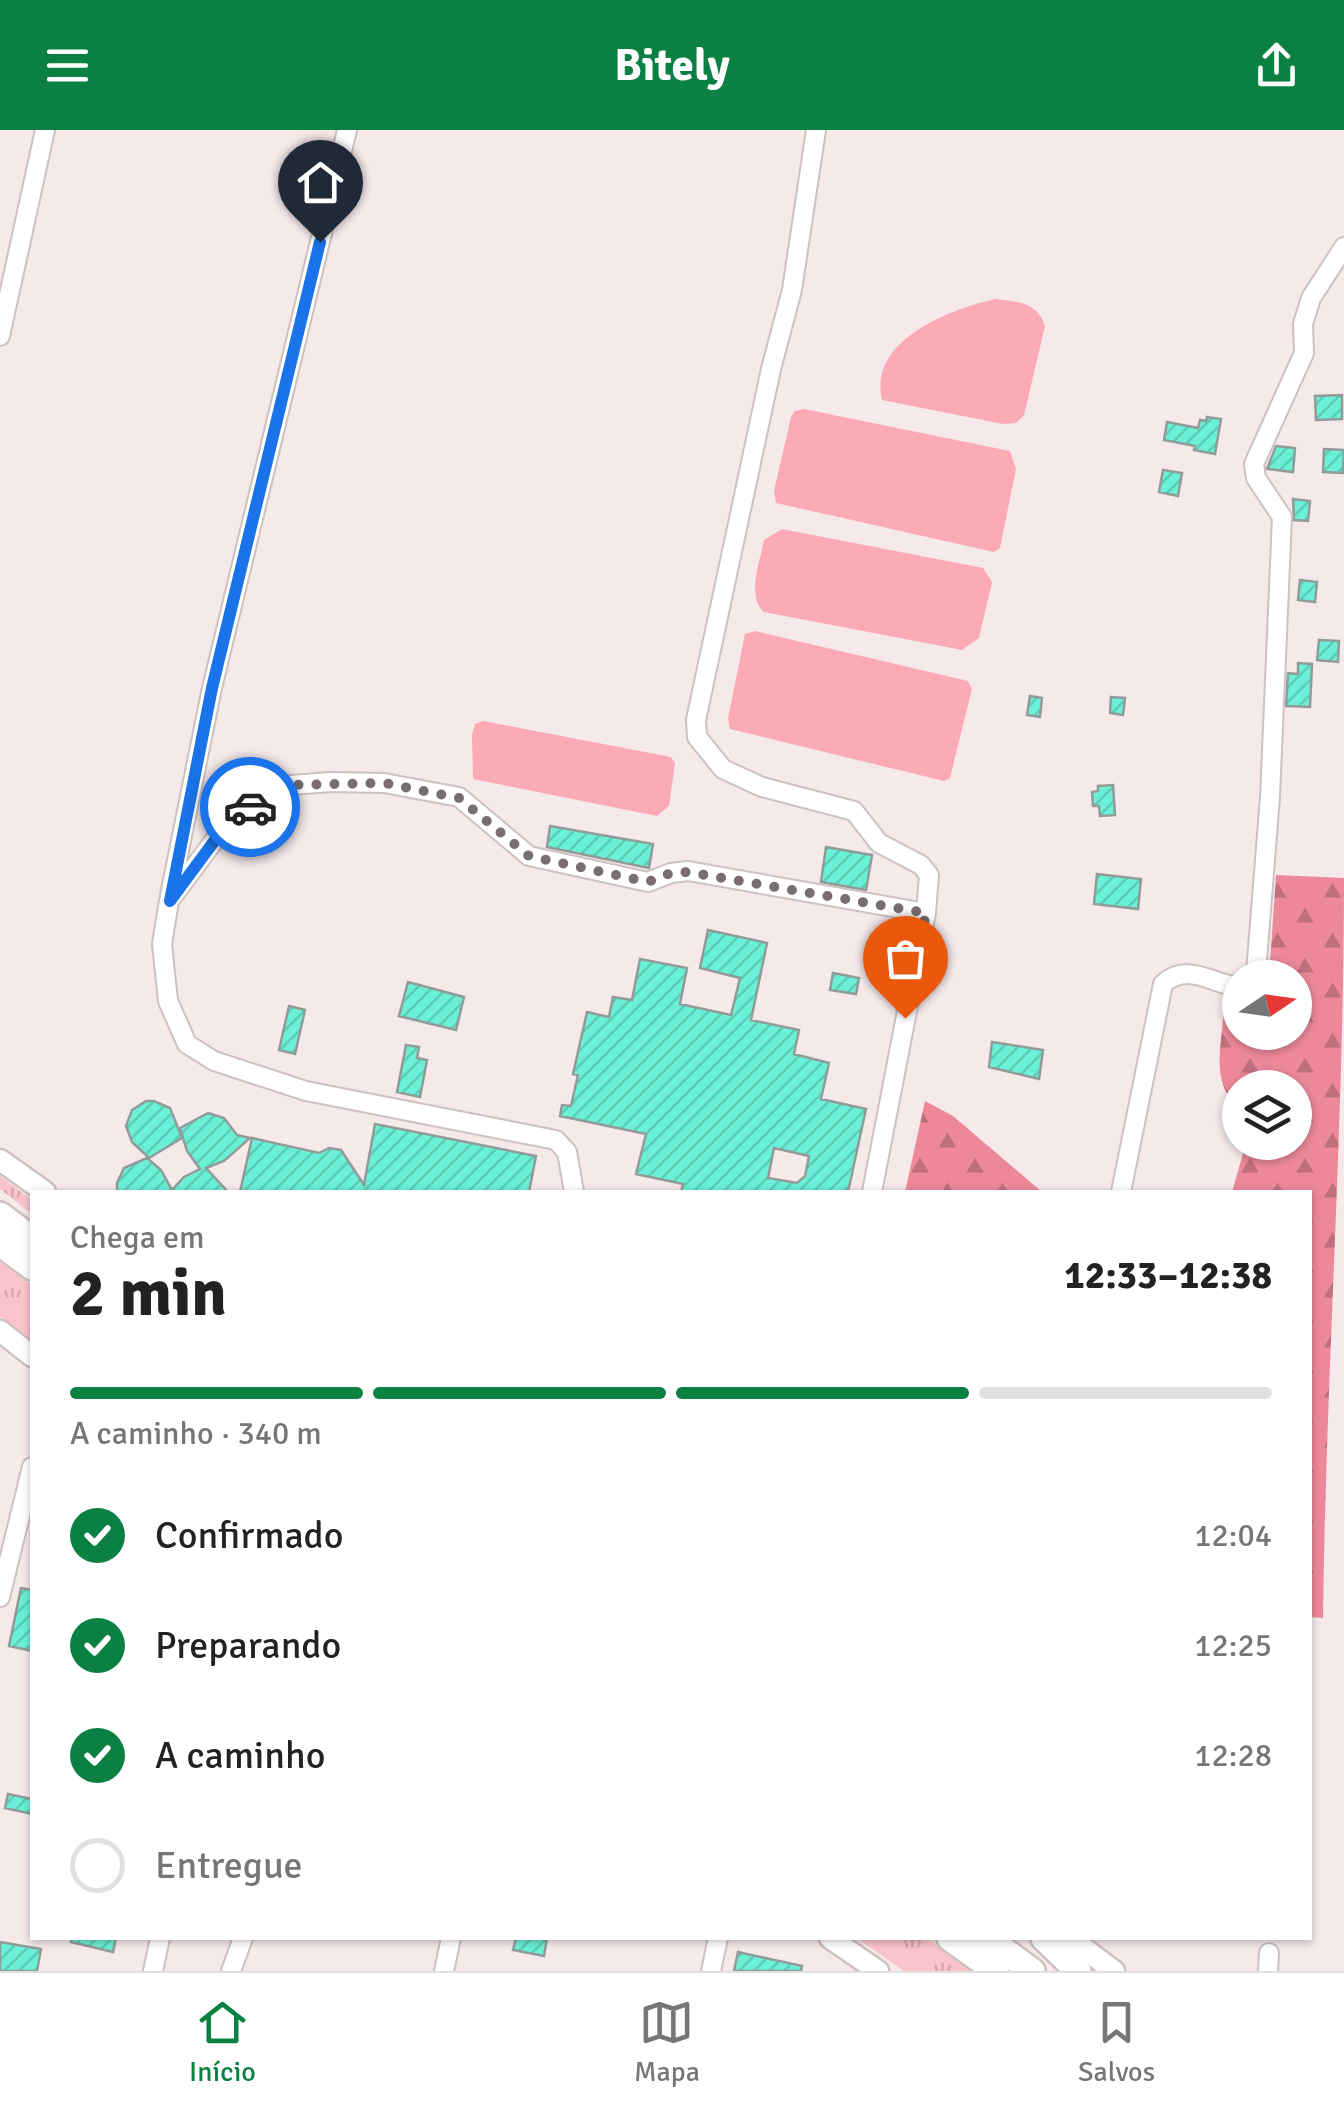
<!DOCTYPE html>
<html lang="pt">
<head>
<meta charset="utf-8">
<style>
  body { margin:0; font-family:Signika,sans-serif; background:#f2f2f2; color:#222; height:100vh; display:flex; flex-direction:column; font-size:38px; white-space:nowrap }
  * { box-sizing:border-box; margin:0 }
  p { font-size:32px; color:#767676 }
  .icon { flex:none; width:55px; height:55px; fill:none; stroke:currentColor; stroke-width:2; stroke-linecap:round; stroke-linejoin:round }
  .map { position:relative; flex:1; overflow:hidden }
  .sheet { position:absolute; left:30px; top:1060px; width:1282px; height:750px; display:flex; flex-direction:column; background:#fff; border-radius:0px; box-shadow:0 2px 8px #0004 }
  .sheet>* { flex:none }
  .needle { width:65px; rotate:77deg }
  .fabs { position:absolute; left:1222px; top:830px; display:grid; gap:20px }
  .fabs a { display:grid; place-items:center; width:90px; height:90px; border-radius:50%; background:#fff; box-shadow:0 2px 8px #0004; font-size:50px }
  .pin { position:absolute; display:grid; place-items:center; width:85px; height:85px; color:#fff; margin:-102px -42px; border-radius:50% 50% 50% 0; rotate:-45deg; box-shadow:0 0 10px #0007 }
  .pin .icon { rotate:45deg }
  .courier { position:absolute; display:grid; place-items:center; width:100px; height:100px; margin:-50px; border:8px solid #1a73e8; border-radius:50%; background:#fff; color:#222; box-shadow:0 2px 12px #0007 }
  .overview em { font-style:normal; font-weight:700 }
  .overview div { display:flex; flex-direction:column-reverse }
  .overview { display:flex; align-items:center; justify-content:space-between; height:170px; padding:0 40px }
  h1 { font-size:65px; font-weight:700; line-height:75px }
  .bar { display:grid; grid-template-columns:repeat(4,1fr); gap:15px 10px; align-content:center; height:120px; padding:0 40px }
  .bar i { height:12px; border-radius:8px; background:#e0e0e0 }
  .bar .active { background:#0b8043 }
  .bar p { grid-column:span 4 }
  ol { padding:0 40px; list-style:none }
  li { display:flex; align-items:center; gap:30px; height:110px }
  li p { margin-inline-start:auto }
  li .icon { padding:10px; border-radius:50%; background:#0b8043; color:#fff; stroke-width:4 }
  li:last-child { color:#767676 }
  li i { width:55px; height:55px; border:5px solid #e0e0e0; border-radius:50% }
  header { display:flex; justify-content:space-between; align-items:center; height:130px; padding:0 40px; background:#0b8043; color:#fff; font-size:45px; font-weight:700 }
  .tabs { display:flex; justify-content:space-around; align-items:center; height:140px; border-top:2px solid #e0e0e0; background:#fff; font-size:28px; color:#767676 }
  .tabs a { display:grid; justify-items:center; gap:5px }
  .tabs .active { color:#0b8043 }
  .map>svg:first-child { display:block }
  .grass { fill:url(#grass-tufts) }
  .forest { fill:url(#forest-firs) }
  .water { fill:#fdaab7 }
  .building { fill:url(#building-hatch); stroke:#919c99; stroke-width:2.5; fill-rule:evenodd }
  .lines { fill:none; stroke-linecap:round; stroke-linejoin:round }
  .minor-casing { stroke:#cdc1c2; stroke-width:22 }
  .major-casing { stroke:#cdc1c2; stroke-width:25 }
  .highway-casing { stroke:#cdc1c2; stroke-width:30 }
  .minor { stroke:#fff; stroke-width:18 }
  .major { stroke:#fff; stroke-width:20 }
  .highway { stroke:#fff; stroke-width:25 }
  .done { stroke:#766e6f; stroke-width:10; stroke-dasharray:0 18 }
  .route { stroke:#1a73e8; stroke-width:12 }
</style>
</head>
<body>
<header><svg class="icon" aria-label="menu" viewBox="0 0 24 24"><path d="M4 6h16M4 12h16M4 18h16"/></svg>Bitely<svg class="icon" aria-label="share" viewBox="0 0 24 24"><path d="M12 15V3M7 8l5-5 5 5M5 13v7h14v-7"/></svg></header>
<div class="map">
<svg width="1344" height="1841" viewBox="0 0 1344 1841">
  <defs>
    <pattern id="grass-tufts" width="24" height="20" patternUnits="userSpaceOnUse" patternTransform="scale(2.5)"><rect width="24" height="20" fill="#fbc3cb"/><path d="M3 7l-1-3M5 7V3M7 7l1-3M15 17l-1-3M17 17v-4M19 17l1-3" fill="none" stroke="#d8a8af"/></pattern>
    <pattern id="forest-firs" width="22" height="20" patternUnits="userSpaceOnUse" patternTransform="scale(2.5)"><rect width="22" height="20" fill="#ec8899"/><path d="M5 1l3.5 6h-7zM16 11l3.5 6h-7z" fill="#c06f7d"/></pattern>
    <pattern id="building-hatch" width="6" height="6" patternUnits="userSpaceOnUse" patternTransform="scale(2.5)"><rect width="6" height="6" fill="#69f0d6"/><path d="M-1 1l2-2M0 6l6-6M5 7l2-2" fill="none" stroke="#5cceb8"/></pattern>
  </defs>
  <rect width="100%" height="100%" fill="#f5e9ea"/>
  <path class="grass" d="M0,1046L32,1070V1084L0,1059Z
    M0,1132L32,1155V1212L0,1187Z
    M857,1808H927L975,1841H904Z"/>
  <path class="forest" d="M1276,745L1344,748C1344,995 1326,1241 1323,1488L1310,1487V1062H1232L1246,1013L1295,1012V958H1240V978C1209,955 1222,913 1224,879L1240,875V902H1295V848L1269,847Z
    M925,971L953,986L1042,1062H905Z"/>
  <path class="water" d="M996,169C1018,172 1037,172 1045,196L1024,285L1016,293L1003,294L882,270C868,210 950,179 996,169Z
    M804,279L1010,321L1016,339L1000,418L994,422L776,373L774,361L791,287L795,281Z
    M782,399L983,438L992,452L979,508L962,520L764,482C746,466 760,432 764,410Z
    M755,501L968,551L972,559L950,648L944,651L730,599L728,588L745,504Z
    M483,591L671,627L675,633L669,676L657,686L473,649L472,605L475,594Z"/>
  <path class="building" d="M1342,265V289L1316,290L1315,266Z
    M1207,287L1221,289L1215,324L1194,320L1195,316L1164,310L1167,292L1198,298L1200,290L1206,291Z
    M1276,316L1295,318L1293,342L1267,339Z
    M1324,319L1344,320L1343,343L1323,342Z
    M1163,340L1182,343L1178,366L1159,362Z
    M1293,369L1310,371L1308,391L1294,390Z
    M1300,450L1317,452L1315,472L1298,470Z
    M1319,510L1339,511L1338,532L1317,530Z
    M1298,533L1312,534L1310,577L1286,576L1288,543L1298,544Z
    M1030,566L1042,568L1040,587L1027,585Z
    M1111,567L1125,568L1123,585L1110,583Z
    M1113,655L1115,685L1100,686L1099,676H1093L1092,662L1098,661V656Z
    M550,696L653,714L649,738L547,717Z
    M826,717L872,725L866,760L821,752Z
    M1097,744L1141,749L1138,779L1094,774Z
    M708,800L767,813L751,890L799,900L794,924L829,933L821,969L866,979L848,1062H681L683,1054L636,1044L646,1004L560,986L562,975L571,976L578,945L573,944L587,882L609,887L613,867L632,870L640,829L687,838L680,874L731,885L740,848L700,838ZM774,1018L809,1026L805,1046L797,1053L768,1048Z
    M833,843L859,848L856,864L830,860Z
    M408,852L464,867L456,900L399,886Z
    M289,876L305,880L295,924L279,920Z
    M992,912L1043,920L1039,949L989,937Z
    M406,915L419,917L417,928L427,930L420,967L397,962Z
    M146,971H154L170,978L182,1008L149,1028L132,1012L126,996L132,980Z
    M208,983L224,988L237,1005L250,1008L224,1031L206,1038L228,1062H117V1053L124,1038L147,1028L161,1040L172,1060L184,1047L200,1039L187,1021L180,998Z
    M375,994L536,1026L529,1062H240L252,1008L319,1023L329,1018L341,1020L364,1055Z
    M21,1458L32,1460V1521L9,1516Z
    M8,1664L32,1669V1684L5,1678Z
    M72,1808H116L113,1822L71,1812Z
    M516,1808H547L544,1826L513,1820Z
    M0,1812L41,1819L37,1841H0Z
    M738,1822L802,1836L801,1841H734Z"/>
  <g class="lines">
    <g class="minor-casing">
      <path id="minor" d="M816,0L792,160L771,239L696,590L697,607L723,639L762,657L854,681L879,713L921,735L929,745L926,783
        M0,206L45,0
        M170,765L212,558L347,0
        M1253,848L1256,843L1270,667L1282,387L1256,348L1254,334L1304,223L1303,194L1311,168L1344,117
        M574,1062L567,1022L556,1010L306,961L214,931L187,914L168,871L162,814L169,771L232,687L291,655L331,652L384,653L459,667L529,726L648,752L671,743L688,741L926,783L872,1062
        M1121,1062L1163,854C1188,831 1213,855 1240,857
        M0,1467L32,1337
        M153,1841L160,1808
        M231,1841L243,1808
        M444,1841L451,1808
        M711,1841L718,1808
        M1268,1841L1269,1823"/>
    </g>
    <g class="major-casing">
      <path id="major" d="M0,1030L45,1062
        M0,1201L32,1226
        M830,1808L878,1841
        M1070,1808L1114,1841"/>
    </g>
    <g class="highway-casing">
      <path id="highway" d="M0,1085L32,1109
        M0,1113L32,1137
        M950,1808L996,1841
        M987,1808L1032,1841
        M1044,1808L1078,1841"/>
    </g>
    <use href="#minor" class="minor"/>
    <use href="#major" class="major"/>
    <use href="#highway" class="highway"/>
  </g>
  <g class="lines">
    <path class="done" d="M250,677L291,655L384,653L459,668L529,726L648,752L671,743L688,742L926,783L905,888"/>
    <path class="route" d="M250,677L232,687L170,771L212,558L320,112"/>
  </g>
</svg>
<div class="fabs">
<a><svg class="needle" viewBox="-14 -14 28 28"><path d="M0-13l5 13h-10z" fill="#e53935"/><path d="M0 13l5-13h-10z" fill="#767676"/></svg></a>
<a><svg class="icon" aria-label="layers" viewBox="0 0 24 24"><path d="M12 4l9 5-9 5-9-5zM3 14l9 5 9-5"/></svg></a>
</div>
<div class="pin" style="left:905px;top:888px;background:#ea580c"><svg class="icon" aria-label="bag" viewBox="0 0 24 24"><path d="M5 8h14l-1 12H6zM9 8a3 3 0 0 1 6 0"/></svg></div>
<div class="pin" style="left:320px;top:112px;background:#1f2937"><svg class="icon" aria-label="home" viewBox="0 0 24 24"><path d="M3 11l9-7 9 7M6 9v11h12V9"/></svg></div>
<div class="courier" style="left:250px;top:677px"><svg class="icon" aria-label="car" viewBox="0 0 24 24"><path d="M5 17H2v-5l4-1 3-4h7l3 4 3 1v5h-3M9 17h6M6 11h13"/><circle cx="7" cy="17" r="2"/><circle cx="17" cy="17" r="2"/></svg></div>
<section class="sheet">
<div class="overview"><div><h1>2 min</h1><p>Chega em</p></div><em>12:33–12:38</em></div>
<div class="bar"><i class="active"></i><i class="active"></i><i class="active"></i><i></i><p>A caminho · 340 m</p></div>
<ol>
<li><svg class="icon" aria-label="check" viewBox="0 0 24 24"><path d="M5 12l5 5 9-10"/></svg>Confirmado<p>12:04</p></li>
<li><svg class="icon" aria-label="check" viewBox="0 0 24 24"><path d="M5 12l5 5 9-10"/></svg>Preparando<p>12:25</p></li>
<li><svg class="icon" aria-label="check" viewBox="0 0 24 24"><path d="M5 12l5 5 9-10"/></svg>A caminho<p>12:28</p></li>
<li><i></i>Entregue</li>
</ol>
</section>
</div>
<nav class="tabs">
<a class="active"><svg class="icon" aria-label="home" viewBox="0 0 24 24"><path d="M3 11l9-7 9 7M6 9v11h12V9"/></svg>Início</a>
<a><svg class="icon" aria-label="map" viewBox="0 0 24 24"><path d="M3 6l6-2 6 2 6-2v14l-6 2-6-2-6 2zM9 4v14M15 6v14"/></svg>Mapa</a>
<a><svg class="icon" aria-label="saved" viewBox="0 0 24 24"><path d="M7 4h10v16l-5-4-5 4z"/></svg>Salvos</a>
</nav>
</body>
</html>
